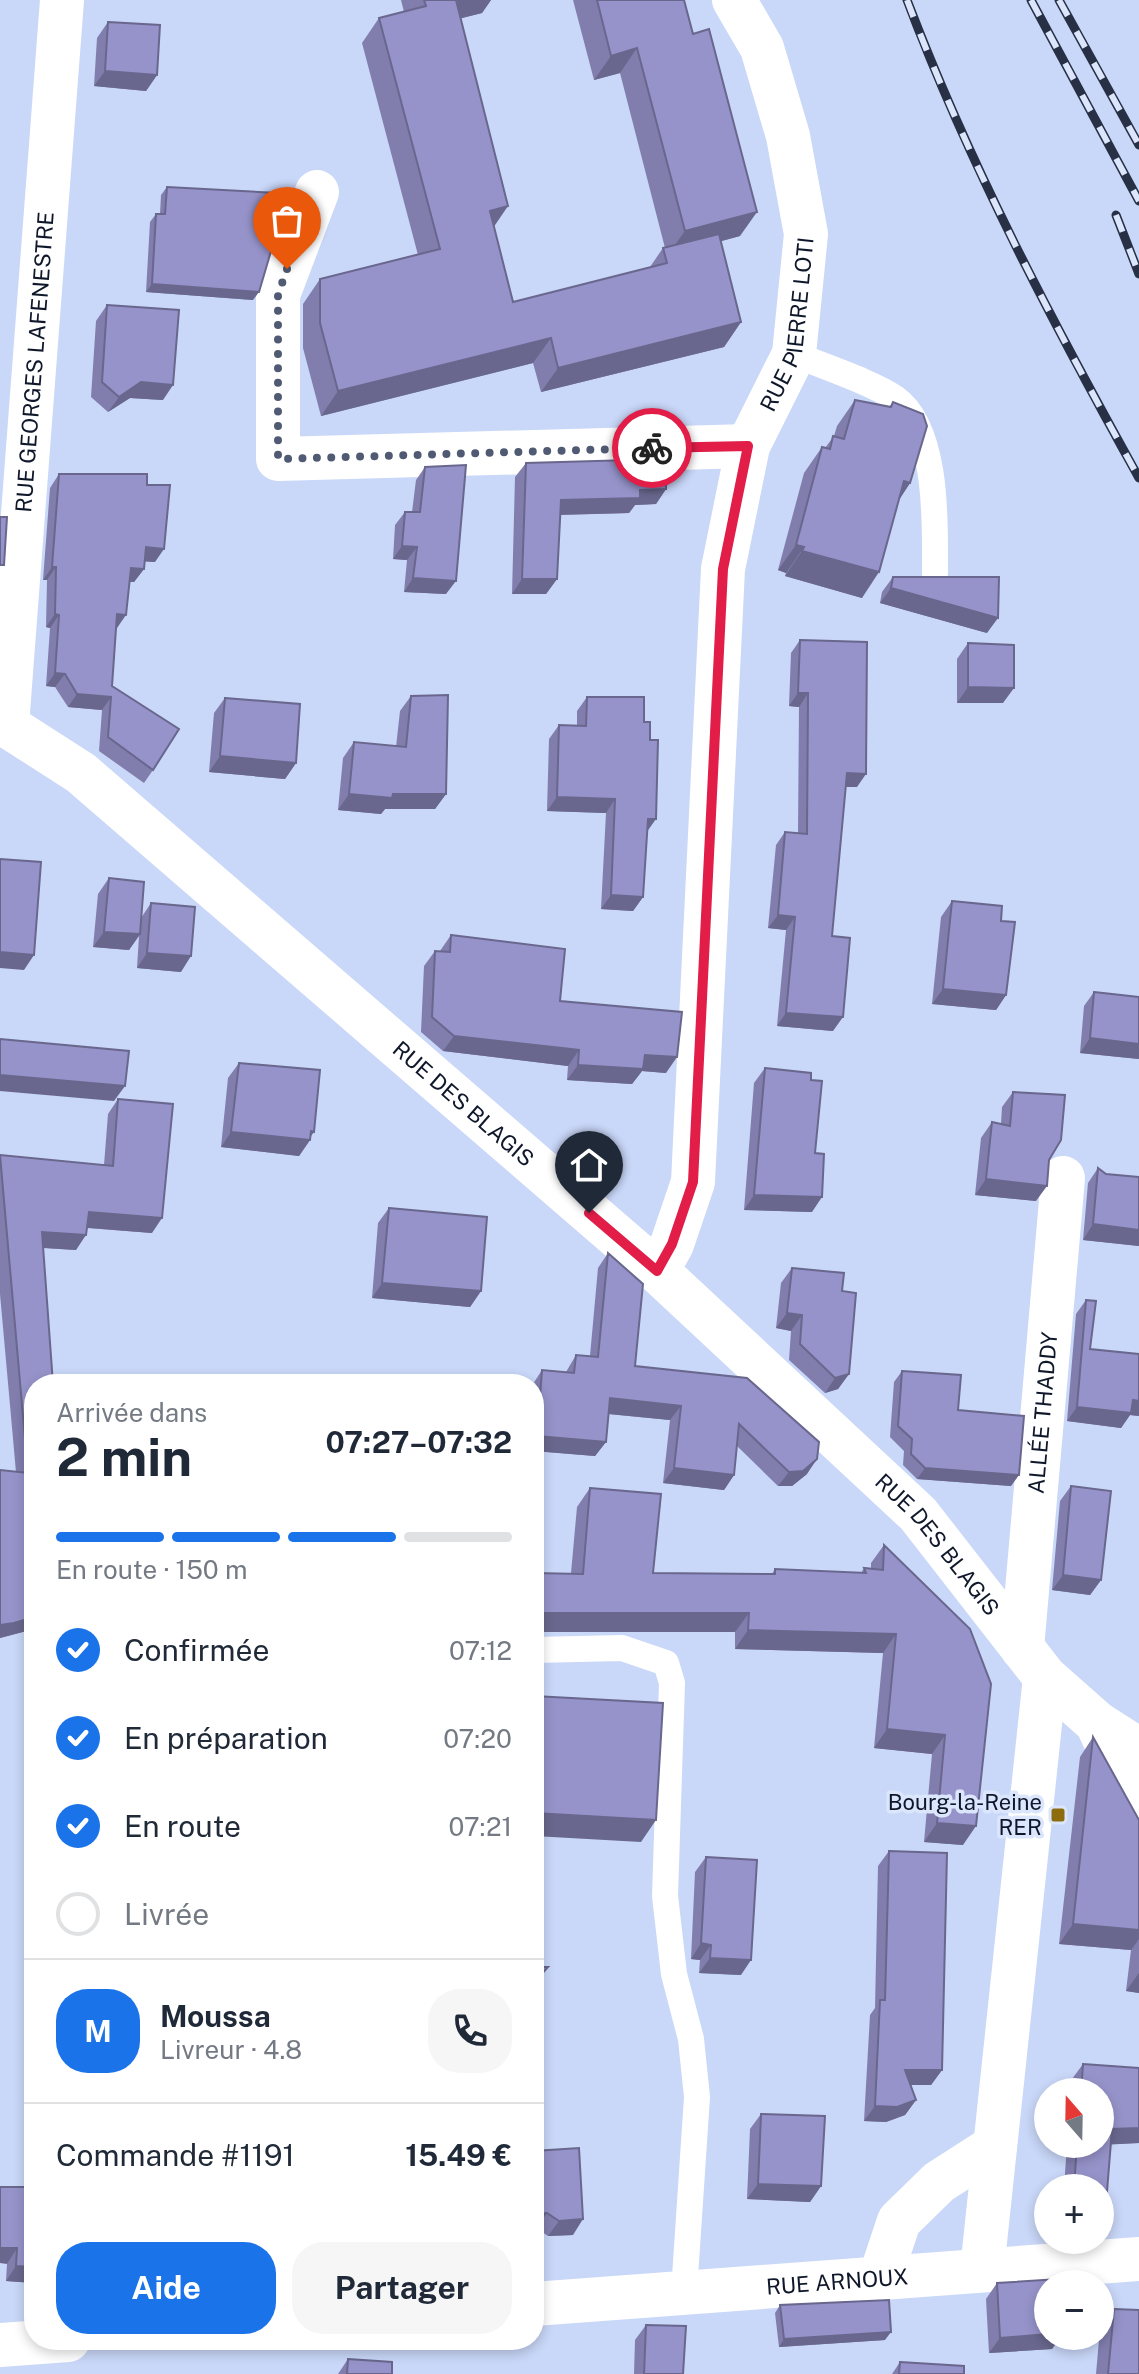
<!DOCTYPE html>
<html lang="fr">
<head>
<meta charset="utf-8">
<style>
  body { margin:0; font-family:"Public Sans",sans-serif; background:#f6f6f7; color:#1f2937; height:100vh; display:flex; flex-direction:column; font-size:30px; white-space:nowrap }
  * { box-sizing:border-box; margin:0 }
  p { font-size:26px; color:#747a83 }
  .icon { flex:none; width:44px; height:44px; fill:none; stroke:currentColor; stroke-width:2; stroke-linecap:round; stroke-linejoin:round }
  .map { position:relative; flex:1; overflow:hidden }
  .details { position:absolute; left:24px; top:1374px; width:520px; height:976px; display:flex; flex-direction:column; background:#fff; border-radius:32px; box-shadow:0 4px 12px #0003 }
  .details>* { flex:none }
  .needle { width:52px; rotate:340deg }
  .buttons { position:absolute; left:1034px; top:2078px; display:grid; gap:16px }
  .buttons a { display:grid; place-items:center; width:80px; height:80px; border-radius:50%; background:#fff; box-shadow:0 4px 12px #0003; font-size:40px }
  .pin { position:absolute; display:grid; place-items:center; width:68px; height:68px; color:#fff; margin:-82px -34px; border-radius:50% 50% 50% 0; rotate:-45deg; box-shadow:0 0 8px #0007 }
  .pin .icon { rotate:45deg }
  .courier { position:absolute; display:grid; place-items:center; width:80px; height:80px; margin:-40px; border:6px solid #e11d48; border-radius:50%; background:#fff; color:#222; box-shadow:0 2px 10px #0007 }
  .headline em { font-style:normal; font-weight:700 }
  .headline div { display:flex; flex-direction:column-reverse }
  .headline { display:flex; align-items:center; justify-content:space-between; height:136px; padding:0 32px }
  h1 { font-size:52px; font-weight:700; line-height:60px }
  .bar { display:grid; grid-template-columns:repeat(4,1fr); gap:12px 8px; align-content:center; height:96px; padding:0 32px }
  .bar i { height:10px; border-radius:6px; background:#e0e1e3 }
  .bar .active { background:#1a73e8 }
  .bar p { grid-column:span 4 }
  .line { display:flex; align-items:center; gap:20px; padding:0 32px; border-top:2px solid #e0e1e3 }
  .line div { flex:1 }
  .round { display:grid; place-items:center; flex:none; width:84px; height:84px; border-radius:32px; background:#f6f6f7 }
  ol { padding:0 32px; list-style:none }
  li { display:flex; align-items:center; gap:24px; height:88px }
  li p { margin-inline-start:auto }
  li .icon { padding:8px; border-radius:50%; background:#1a73e8; color:#fff; stroke-width:4 }
  li:last-child { color:#747a83 }
  li i { width:44px; height:44px; border:4px solid #e0e1e3; border-radius:50% }
  .action { display:flex; gap:16px; margin-top:auto; padding:16px 32px }
  .action a { flex:1; height:92px; border-radius:32px; background:#1a73e8; color:#fff; font-size:32px; font-weight:700; line-height:92px; text-align:center }
  .action a+a { background:#f6f6f7; color:#1f2937 }
  .map>svg:first-child { display:block }
  .lines { fill:none; stroke-linecap:round; stroke-linejoin:round }
  .lane { stroke:#fff; stroke-width:26 }
  .street { stroke:#fff; stroke-width:44 }
  .rail-casing { stroke:#273045; stroke-width:9 }
  .rail { stroke:#dbe5fb; stroke-width:6; stroke-dasharray:18; stroke-linecap:butt }
  .wall { fill:#817eae }
  .shaded-wall { fill:#69678d }
  .building { fill:#9693ca; stroke:#69678d; stroke-width:2 }
  .done { stroke:#505a72; stroke-width:8; stroke-dasharray:0 14.4 }
  .route { stroke:#e11d48; stroke-width:10 }
  .poi-dot { fill:#8c6c0d; stroke:#dbe5fb; stroke-width:3 }
  .labels { text-anchor:middle; stroke-width:7; stroke-linejoin:round; paint-order:stroke }
  .street-label { font-size:22px; fill:#0f172a; stroke:#dbe5fb }
  .poi-label { font-size:22px; fill:#0f172a; stroke:#dbe5fb; text-anchor:end }
</style>
</head>
<body>
<div class="map">
<svg width="1139" height="2374" viewBox="0 0 1139 2374">
  <rect width="100%" height="100%" fill="#c9d7f8"/>
  <g class="lines">
    <path class="lane" d="M794,354C822,366 872,382 895,398C939,429 935,526 935,573
      M534,1650L622,1648L666,1663L672,1683L665,1896L674,1974L691,2039L697,2097L684,2292"/>
    <g class="street">
      <path d="M317,192L278,295V459L748,446"/>
      <path id="s1" d="M0,721L81,773L657,1271L918,1514L1045,1677L1097,1723L1139,1750"/>
      <path id="s2" d="M7,725L62,0"/>
      <path id="s3" d="M657,1271L672,1244L693,1182L723,569L748,446L794,354L806,234L788,136L762,48L734,0"/>
      <path id="s4" d="M1022,1648L1063,1178"/>
      <path d="M1097,1723L1139,1815"/>
      <path d="M982,2270L1045,1677"/>
      <path d="M880,2278L899,2221L939,2182L995,2146"/>
      <path id="s5" d="M534,2304L1139,2259"/>
      <path d="M0,2345L68,2340"/>
    </g>
    <g class="rail-casing">
      <path id="rail" d="M907,0C970,166 1053,323 1139,478
        M1031,0L1139,201
        M1059,0L1139,145
        M1116,215L1139,274"/>
    </g>
    <use href="#rail" class="rail"/>
  </g>
  <path class="wall" d="M401,0H491L482,13L461,18L494,227L513,302L650,267L663,248H665L620,73L594,80L573,0H684L740,236L721,241L741,322L724,347L541,392L533,363L321,416L303,348V304L320,279L418,255L362,43L379,18L404,12Z
    M108,22L157,75L146,91L94,86L97,38Z
    M167,187L253,300L146,292L150,222L156,214H160L161,195Z
    M107,305L163,400L130,398L108,412L91,397L96,321Z
    M855,400L889,407L893,402L910,483L899,500L862,598L785,576L786,573L778,570L804,473L822,447L825,448L834,436L837,426Z
    M526,463L666,489L656,504L635,505L629,513L560,515L557,579L546,594H512L515,477Z
    M425,467L446,594L404,592L407,560L393,559L395,525L405,512H412L416,480Z
    M59,474L147,485L155,562L144,561V569L134,582H129L117,628H116L112,686L153,770L144,783L99,751L102,710L68,707L55,687L46,686L50,628L46,627L47,580H43L50,488Z
    M893,577L987,633L880,603L882,592Z
    M800,640L857,787H846L832,936L833,1031L777,1026L786,930L768,928L776,845L785,832L798,833L799,707L789,706L791,653Z
    M968,643L1003,703H957V659Z
    M411,696L446,794L435,809H385L381,814L338,810L343,758L354,742L396,747L400,711Z
    M587,697L644,722L647,833L643,897L633,911L601,909L606,813L547,811L549,739L559,725L577,726V711Z
    M225,698L296,763L285,779L209,772L214,713Z
    M109,878L141,918L151,903L181,972L137,968L139,936L129,950L93,947L98,894Z
    M952,901L1006,995L996,1010L932,1004L941,917Z
    M451,935L560,1001L666,1073L642,1071L632,1084L567,1080L568,1066L443,1051L421,1032L424,966L435,951H440Z
    M1094,992L1139,997V1059L1080,1053L1084,1006Z
    M239,1063L311,1137L310,1140L299,1156L221,1147L228,1078Z
    M765,1068L811,1080L815,1153L812,1212L744,1210L754,1083Z
    M1013,1092L1036,1201L975,1195L981,1138L992,1122L1001,1124L1002,1107Z
    M118,1099L152,1233L87,1228L76,1250L43,1248L34,1384V1629L0,1638V1470L16,1472L0,1294V1155L104,1165L108,1114Z
    M1098,1168L1106,1174L1139,1177V1246L1083,1240L1088,1183Z
    M389,1208L481,1291L470,1307L372,1298L378,1223Z
    M608,1253L635,1366L747,1378L807,1474L792,1486H778L737,1446L734,1475L724,1490L663,1483L670,1420L608,1414L606,1442L595,1456L534,1451V1384H533L542,1370L566,1372L576,1355L590,1356L598,1268Z
    M792,1268L842,1291L849,1374L838,1389L825,1393L789,1360L791,1331L776,1328L781,1283Z
    M1086,1300L1090,1349L1139,1354V1416L1130,1415L1121,1428L1067,1421L1076,1314Z
    M902,1371L958,1410L1011,1486L917,1479L903,1465L904,1451L890,1437L894,1382Z
    M1071,1486L1101,1580L1090,1595L1052,1590L1060,1501Z
    M590,1488L653,1573L772,1574L775,1569L861,1573L864,1568L871,1569V1563L884,1545L970,1629L963,1845L924,1842L932,1754L874,1748L883,1653L735,1649V1632H534V1573H571L577,1507Z
    M1093,1737L1139,1820V1993L1126,1991L1131,1950L1059,1944L1080,1757Z
    M889,1851L942,2070L931,2085H911L916,2100L905,2115L886,2122L864,2121L870,2015L875,2008L878,1866Z
    M706,1857L741,1975L699,1973L700,1960L691,1959L695,1872Z
    M1083,2064L1139,2143L1111,2144L1106,2204L1100,2213V2188H1064L1067,2144H1100V2092H1071L1072,2079Z
    M761,2114L821,2186L810,2202L747,2199L750,2129Z
    M534,2151L573,2235L548,2236L536,2228Z
    M34,2187V2283L6,2281L7,2264Z
    M997,2283L1048,2336H1061L1052,2349L989,2353L986,2299Z
    M780,2305L885,2340L779,2347L775,2313Z
    M1114,2309L1139,2374H1096L1100,2328Z
    M646,2325L683,2374H634L635,2340Z
    M348,2359L392,2374H338Z
    M900,2362L964,2374H892Z"/>
  <path class="shaded-wall" d="M455,0H491L482,13L439,24Z
    M637,48L620,73L594,80L611,56Z
    M105,71L157,75L146,91L94,86Z
    M508,206L491,231L490,211Z
    M757,212L740,236L667,256L685,231Z
    M152,284L259,292L253,300L146,292Z
    M741,322L724,347L541,392L558,368Z
    M551,338L533,363L321,416L338,391Z
    M141,382L173,385L163,400L130,398L108,412L119,397Z
    M904,481L910,483L893,509Z
    M666,489L656,504L635,505L629,513L551,515L561,500L640,490Z
    M796,545L804,547L786,573L778,570Z
    M402,546L417,547L407,560L393,559Z
    M146,547L164,549L155,562L136,561Z
    M802,551L879,572L862,598L785,576Z
    M52,567H56L47,580H43Z
    M131,568L144,569L134,582L121,581Z
    M413,578L456,581L446,594L404,592Z
    M522,579H557L546,594H512Z
    M891,588L998,618L987,633L880,603Z
    M55,614L59,615L50,628L46,627Z
    M117,614L126,615L117,628H108Z
    M55,673L65,674L55,687L46,686Z
    M968,687L1014,688L1003,703H957Z
    M798,693H808L799,707L789,706Z
    M77,694L111,697L102,710L68,707Z
    M220,756L296,763L285,779L209,772Z
    M847,773L866,774L857,787H838Z
    M349,794H446L435,809H385L381,814L338,810Z
    M557,797L615,799L606,813L547,811Z
    M648,819H656L646,833Z
    M611,895L643,897L633,911L601,909Z
    M778,915L795,917L786,930L768,928Z
    M104,932L140,934L129,950L93,947Z
    M0,952L34,955L24,970L0,968Z
    M147,953L191,956L181,972L137,968Z
    M943,989L1006,995L996,1010L932,1004Z
    M786,1013L843,1017L833,1031L777,1026Z
    M454,1036L579,1050L568,1066L443,1051Z
    M1090,1038L1139,1044V1059L1080,1053Z
    M645,1055L677,1057L666,1073L642,1071L632,1084L567,1080L578,1065Z
    M0,1075L125,1086L114,1101L0,1091Z
    M231,1132L311,1131L314,1132L308,1140H310L299,1156L221,1147Z
    M986,1179L1047,1186L1036,1201L975,1195Z
    M754,1195L822,1197L812,1212L744,1210Z
    M89,1212L162,1218L152,1233L78,1227Z
    M1093,1224L1139,1230V1246L1083,1240Z
    M42,1232L86,1235L76,1250L31,1247Z
    M382,1283L481,1291L470,1307L372,1298Z
    M787,1313L802,1315L791,1331L776,1328Z
    M849,1374L838,1389L825,1393L835,1378Z
    M610,1398L681,1406L670,1420L599,1413Z
    M1133,1400L1139,1401V1416L1130,1415L1121,1428L1067,1421L1077,1407Z
    M537,1436L606,1442L595,1456L534,1451V1440Z
    M817,1459L807,1474L792,1486H778L789,1472Z
    M674,1468L734,1475L724,1490L663,1483Z
    M925,1468L1019,1475L1011,1486L917,1479Z
    M1063,1575L1101,1580L1090,1595L1052,1590Z
    M534,1613H749L735,1632H534Z
    M34,1617V1629L0,1638V1625Z
    M748,1630L896,1634L883,1653L735,1649Z
    M887,1729L945,1735L932,1754L874,1748Z
    M534,1813L656,1820L641,1842L534,1836Z
    M937,1823L976,1826L963,1845L924,1842Z
    M1073,1924L1139,1930V1939L1131,1950L1059,1944Z
    M701,1943L711,1945L700,1960L691,1959Z
    M710,1958L751,1960L741,1975L699,1973Z
    M548,1967L534,1987V1982Z
    M1139,1973V1993L1126,1991Z
    M905,2070H942L931,2085H895Z
    M916,2100L905,2115L886,2122L864,2121L875,2106Z
    M1139,2128V2143L1101,2145L1112,2129Z
    M758,2184L821,2186L810,2202L747,2199Z
    M1100,2204H1106L1100,2213Z
    M547,2213L536,2228L534,2229V2214Z
    M583,2219L573,2235L548,2236L559,2221Z
    M0,2248H17L7,2264L0,2263Z
    M16,2266L34,2267V2283L6,2281Z
    M891,2332L885,2340L779,2347L784,2339Z
    M1048,2334V2336H1061L1052,2349L989,2353L1000,2338Z"/>
  <path class="building" d="M424,0H456L508,206L490,211L513,302L667,263L663,248L719,234L741,322L558,368L551,338L338,391L320,323V279L440,249L379,18L426,6Z
    M597,0H684L693,34L709,29L757,212L685,231L637,48L611,56Z
    M108,22L160,25L157,75L105,71Z
    M167,187L277,193L274,241L259,292L152,284L156,214H165Z
    M107,305L179,310L173,385L141,382L119,397L102,382Z
    M855,400L891,407L893,402L923,414L927,426L910,483L904,481L879,572L802,551L804,547L796,545L822,447L830,449L833,436L844,439Z
    M666,459V489L640,490V498L561,500L557,579H522L526,463Z
    M466,465L456,581L413,578L417,547L402,546L405,512H420L425,467Z
    M59,474H147V485H170L164,549L146,547L144,569L131,568L126,615L117,614L112,686L179,729L153,770L108,737L111,697L77,694L65,674L55,673L59,615L55,614L56,567H52Z
    M0,517H7L4,565H0Z
    M893,577H999L998,618L891,588Z
    M800,640L867,642L866,774L847,773L832,936L850,938L843,1017L786,1013L795,917L778,915L785,832L807,834L808,693H798Z
    M968,643L1014,645V688L968,687Z
    M448,695L446,794H393L392,798L349,794L354,742L406,747L411,696Z
    M587,697H644V722H650V740H658L656,819H648L643,897L611,895L615,799L557,797L559,725L586,726Z
    M225,698L300,704L296,763L220,756Z
    M0,859L41,862L34,955L0,952Z
    M109,878L144,882L140,934L104,932Z
    M952,901L1002,906L1001,921L1015,922L1006,995L943,989Z
    M151,903L195,907L191,956L147,953Z
    M451,935L565,949L560,1001L682,1012L677,1057L645,1055L643,1069L578,1065L579,1050L454,1036L432,1017L435,951L450,952Z
    M1094,992L1139,997V1044L1090,1038Z
    M0,1039L129,1051L125,1086L0,1075Z
    M239,1063L320,1070L314,1132L311,1131L310,1140L231,1132Z
    M765,1068L811,1073V1080L822,1081L815,1153L824,1154L822,1197L754,1195Z
    M1013,1092L1065,1095L1061,1140L1049,1160L1047,1186L986,1179L992,1122L1010,1126Z
    M118,1099L173,1104L162,1218L89,1212L86,1235L42,1232L53,1384H34V1617L14,1623L0,1625V1470L28,1473L0,1155L113,1166Z
    M1098,1168L1106,1174L1139,1177V1230L1093,1224Z
    M389,1208L487,1217L481,1291L382,1283Z
    M608,1253L643,1284L635,1366L747,1378L819,1442L817,1459L803,1471L789,1472L739,1424L734,1475L674,1468L681,1406L610,1398L606,1442L537,1436L542,1370L574,1373L576,1355L598,1357Z
    M792,1268L844,1273L842,1291L856,1293L849,1374L835,1378L800,1344L802,1315L787,1313Z
    M1086,1300L1096,1301L1090,1349L1139,1354V1401L1133,1400L1131,1413L1077,1407Z
    M902,1371L961,1375L958,1410L1024,1416L1019,1475L925,1468L911,1454L912,1439L898,1426Z
    M1071,1486L1111,1491L1101,1580L1063,1575Z
    M590,1488L661,1494L653,1573L775,1574V1569L866,1573L864,1568L883,1570L884,1545L970,1629L991,1684L976,1826L937,1823L945,1735L887,1729L896,1634L748,1630L749,1613H534V1573L583,1574Z
    M534,1696L663,1703L656,1820L534,1813Z
    M1093,1737L1139,1820V1930L1073,1924Z
    M889,1851L947,1853L942,2070H905L916,2100L897,2107L875,2106L880,2000H885Z
    M706,1857L757,1860L751,1960L710,1958L711,1945L701,1943Z
    M534,1967H548L534,1982Z
    M1083,2064L1139,2068V2128L1112,2129L1106,2204H1100V2188H1074L1077,2144H1100V2092H1081Z
    M761,2114L825,2116L821,2186L758,2184Z
    M579,2148L583,2219L559,2221L547,2213L534,2214V2151Z
    M0,2187H34V2267L16,2266L17,2248H0Z
    M1059,2279L1060,2284H1048V2334L1000,2338L997,2283Z
    M889,2300L891,2332L784,2339L780,2305Z
    M1114,2309L1139,2310V2374H1108Z
    M646,2325L686,2326L683,2374H644Z
    M348,2359L392,2362V2374H347Z
    M900,2362L964,2366V2374H899Z"/>
  <g class="lines">
    <path class="done" d="M287,269L278,295V459L652,448"/>
    <path class="route" d="M589,1213L657,1271L672,1244L693,1182L723,569L748,446L652,448"/>
  </g>
  <rect class="poi-dot" x="1050" y="1807" width="16" height="16" rx="4"/>
  <g class="labels">
    <g class="street-label">
      <text dy="8" stroke="none"><textPath href="#s3" startOffset="966">RUE PIERRE LOTI</textPath></text>
      <text dy="8" stroke="none"><textPath href="#s2" startOffset="364">RUE GEORGES LAFENESTRE</textPath></text>
      <text dy="8" stroke="none"><textPath href="#s1" startOffset="602">RUE DES BLAGIS</textPath></text>
      <text dy="8" stroke="none"><textPath href="#s4" startOffset="236">ALLÉE THADDY</textPath></text>
      <text dy="8" stroke="none"><textPath href="#s1" startOffset="1250">RUE DES BLAGIS</textPath></text>
      <text dy="8" stroke="none"><textPath href="#s5" startOffset="304">RUE ARNOUX</textPath></text>
    </g>
    <g class="poi-label">
      <text x="1042" y="1810">Bourg-la-Reine<tspan x="1042" dy="25">RER</tspan></text>
    </g>
  </g>
</svg>
<div class="buttons">
<a><svg class="needle" viewBox="-14 -14 28 28"><path d="M0-13l5 13h-10z" fill="#e53935"/><path d="M0 13l5-13h-10z" fill="#747a83"/></svg></a>
<a>+</a>
<a>−</a>
</div>
<div class="pin" style="left:287px;top:269px;background:#ea580c"><svg class="icon" aria-label="bag" viewBox="0 0 24 24"><path d="M5 8h14l-1 12H6zM9 8a3 3 0 0 1 6 0"/></svg></div>
<div class="pin" style="left:589px;top:1213px;background:#1f2937"><svg class="icon" aria-label="home" viewBox="0 0 24 24"><path d="M3 11l9-7 9 7M6 9v11h12V9"/></svg></div>
<div class="courier" style="left:652px;top:448px"><svg class="icon" aria-label="bike" viewBox="0 0 24 24"><circle cx="6" cy="16" r="4"/><circle cx="18" cy="16" r="4"/><path d="M6 16l4-8h5l3 8M10 8l3 8H6M13 5h3"/></svg></div>
<section class="details">
<div class="headline"><div><h1>2 min</h1><p>Arrivée dans</p></div><em>07:27–07:32</em></div>
<div class="bar"><i class="active"></i><i class="active"></i><i class="active"></i><i></i><p>En route · 150 m</p></div>
<ol>
<li><svg class="icon" aria-label="check" viewBox="0 0 24 24"><path d="M5 12l5 5 9-10"/></svg>Confirmée<p>07:12</p></li>
<li><svg class="icon" aria-label="check" viewBox="0 0 24 24"><path d="M5 12l5 5 9-10"/></svg>En préparation<p>07:20</p></li>
<li><svg class="icon" aria-label="check" viewBox="0 0 24 24"><path d="M5 12l5 5 9-10"/></svg>En route<p>07:21</p></li>
<li><i></i>Livrée</li>
</ol>
<div class="line" style="height:144px"><b class="round" style="background:#1a73e8;color:#fff">M</b><div><b>Moussa</b><p>Livreur · 4.8</p></div><a class="round"><svg class="icon" aria-label="phone" viewBox="0 0 24 24"><path d="M5 4h4l2 5-3 2q2 4 5 5l2-3 5 2v4C11 20 4 13 5 4z"/></svg></a></div>
<div class="line" style="height:104px"><div>Commande #1191</div><b>15.49 €</b></div>
<div class="action"><a>Aide</a><a>Partager</a></div>
</section>
</div>
</body>
</html>
